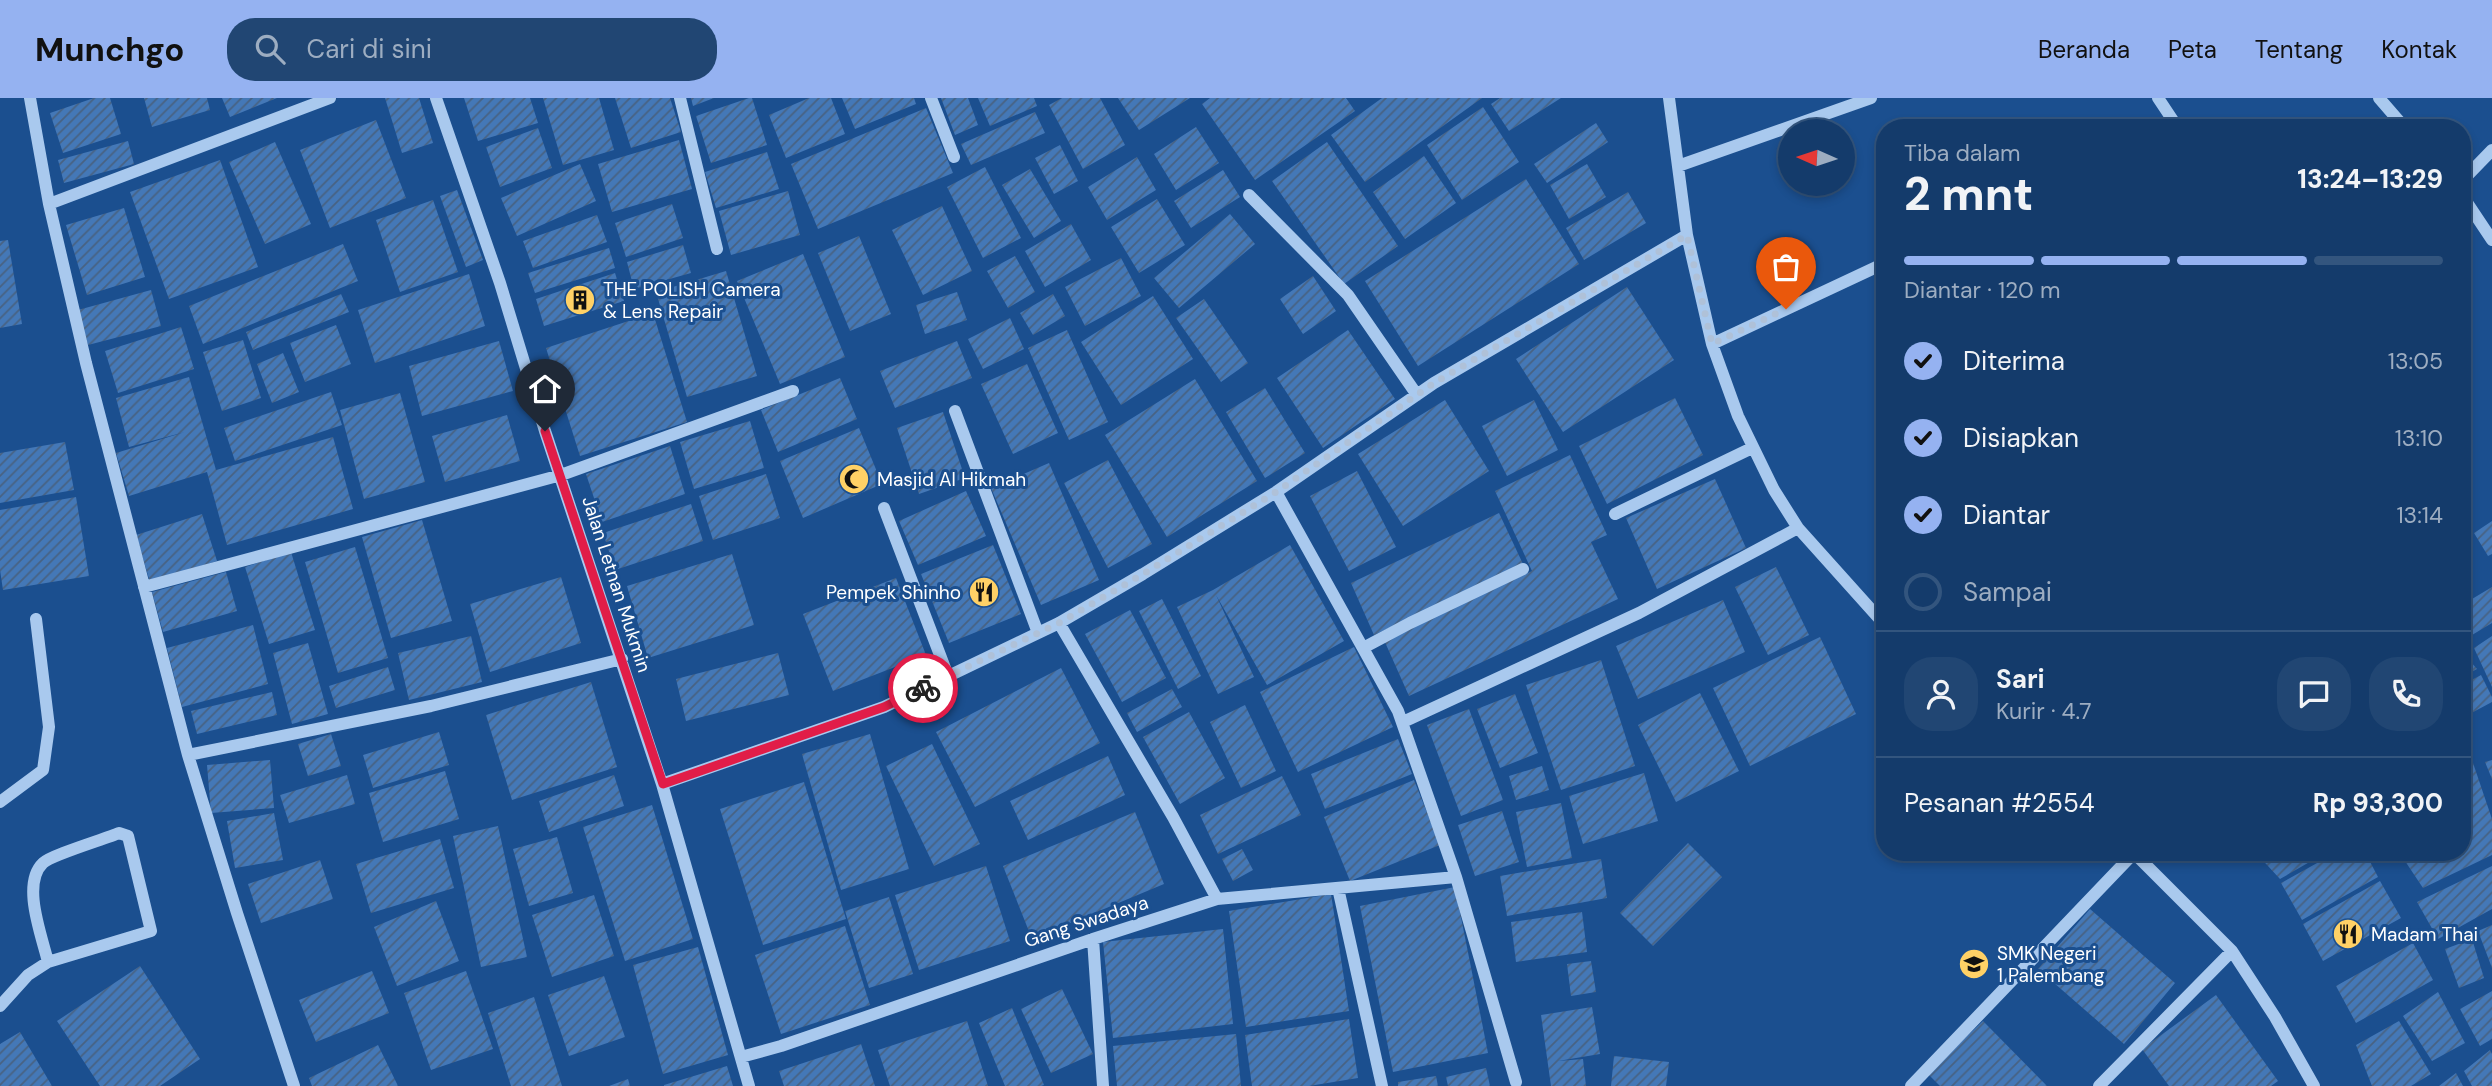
<!DOCTYPE html>
<html lang="id">
<head>
<meta charset="utf-8">
<style>
  body { margin:0; font-family:"DM Sans",sans-serif; background:#214673; color:#f1f3f6; height:100vh; display:flex; flex-direction:column; font-size:26px; white-space:nowrap }
  * { box-sizing:border-box; margin:0 }
  p { font-size:23px; color:#9dadc1 }
  .icon { flex:none; width:38px; height:38px; fill:none; stroke:currentColor; stroke-width:2; stroke-linecap:round; stroke-linejoin:round }
  .map { position:relative; flex:1; overflow:hidden }
  .sheet { position:absolute; left:1876px; top:21px; width:595px; height:742px; display:flex; flex-direction:column; background:#143b6b; border-radius:28px; box-shadow:0 4px 10px #0003,0 0 0 2px #33557e }
  .sheet>* { flex:none }
  .needle { width:46px; rotate:273deg }
  .tools { position:absolute; left:1778px; top:21px; display:grid; gap:14px }
  .tools a { display:grid; place-items:center; width:77px; height:77px; border-radius:50%; background:#143b6b; box-shadow:0 4px 10px #0003,0 0 0 2px #33557e; font-size:35px }
  .pin { position:absolute; display:grid; place-items:center; width:60px; height:60px; color:#fff; margin:-72px -30px; border-radius:50% 50% 50% 0; rotate:-45deg; box-shadow:0 0 7px #0007 }
  .pin .icon { rotate:45deg }
  .courier { position:absolute; display:grid; place-items:center; width:70px; height:70px; margin:-35px; border:5px solid #e11d48; border-radius:50%; background:#fff; color:#222; box-shadow:0 2px 9px #0007 }
  .headline em { font-style:normal; font-weight:800 }
  .headline div { display:flex; flex-direction:column-reverse }
  .headline { display:flex; align-items:center; justify-content:space-between; height:119px; padding:0 28px }
  h1 { font-size:46px; font-weight:800; line-height:52px }
  .bar { display:grid; grid-template-columns:repeat(4,1fr); gap:10px 7px; align-content:center; height:84px; padding:0 28px }
  .bar i { height:9px; border-radius:5px; background:#33557e }
  .bar .active { background:#95b2f1 }
  .bar p { grid-column:span 4 }
  .line { display:flex; align-items:center; gap:18px; padding:0 28px; border-top:2px solid #33557e }
  .line div { flex:1 }
  .round { display:grid; place-items:center; flex:none; width:74px; height:74px; border-radius:28px; background:#214673 }
  ol { padding:0 28px; list-style:none }
  li { display:flex; align-items:center; gap:21px; height:77px }
  li p { margin-inline-start:auto }
  li .icon { padding:7px; border-radius:50%; background:#95b2f1; color:#111; stroke-width:4 }
  li:last-child { color:#9dadc1 }
  li i { width:38px; height:38px; border:4px solid #33557e; border-radius:50% }
  header { display:flex; align-items:center; gap:42px; box-sizing:border-box; height:98px; padding:0 35px; background:#95b2f1; color:#111 }
  header strong { font-size:33px }
  nav { display:flex; gap:38px; margin-inline-start:auto; font-size:24px }
  .search { width:490px; height:63px; background:#214673; display:flex; align-items:center; gap:18px; box-sizing:border-box; padding:0 24px; border-radius:28px; color:#9dadc1; font-size:26px }
  .map>svg:first-child { display:block }
  .building { fill:url(#building-hatch) }
  .lines { fill:none; stroke-linecap:round; stroke-linejoin:round }
  .minor { stroke:#a9c9ee; stroke-width:12 }
  .done { stroke:#afc1d8; stroke-width:7; stroke-dasharray:0 12.6 }
  .route { stroke:#e11d48; stroke-width:9 }
  .labels { text-anchor:middle; stroke-width:6; stroke-linejoin:round; paint-order:stroke }
  .poi-label { font-size:19px; fill:#fff; stroke:#1b4f8f; text-anchor:start }
  .street-label { font-size:19px; fill:#fff; stroke:#1b4f8f }
</style>
</head>
<body>
<header>
<strong>Munchgo</strong>
<div class="search"><svg class="icon" aria-label="search" viewBox="0 0 24 24"><circle cx="10" cy="10" r="6"/><path d="M15 15l6 6"/></svg>Cari di sini</div>
<nav><a>Beranda</a><a>Peta</a><a>Tentang</a><a>Kontak</a></nav>
</header>
<div class="map">
<svg width="2492" height="988" viewBox="0 0 2492 988">
  <defs>
    <pattern id="building-hatch" width="6" height="6" patternUnits="userSpaceOnUse" patternTransform="scale(1.75)"><rect width="6" height="6" fill="#4478b7"/><path d="M-1 1l2-2M0 6l6-6M5 7l2-2" fill="none" stroke="#486282"/></pattern>
  </defs>
  <rect width="100%" height="100%" fill="#1b4f8f"/>
  <path class="building" d="M94,0H110L121,36L63,55L50,15Z
    M144,0H207L210,12L152,29Z
    M222,0H277L230,19Z
    M385,0H419L433,45L402,55Z
    M464,0H530L538,25L478,43Z
    M543,0H599L614,52L563,67Z
    M615,0H670L681,34L631,50Z
    M691,0H714L693,8Z
    M749,0H752L767,47L711,65L696,18Z
    M809,0H831L845,36L786,60L769,17Z
    M842,0H914L916,6L855,31Z
    M941,0H968L978,27L955,37Z
    M978,0H1034L1037,8L990,28Z
    M1062,0H1100L1125,47L1083,71L1049,7Z
    M1118,0H1190L1139,32Z
    M1210,0H1346L1355,13L1255,82L1202,6Z
    M1382,0H1482L1365,84L1331,37Z
    M1500,0H1561L1509,33L1491,6Z
    M1483,9L1519,64L1462,102L1427,47Z
    M926,10L953,75L818,131L791,66Z
    M1035,14L1045,35L971,67L961,46Z
    M376,22L406,100L330,130L300,52Z
    M1596,25L1608,44L1547,85L1534,66Z
    M1196,29L1219,65L1176,92L1154,56Z
    M538,30L552,70L500,89L486,49Z
    M679,42L692,91L612,114L598,66Z
    M128,43L134,66L64,85L58,62Z
    M275,44L311,126L265,146L229,64Z
    M1327,44L1398,148L1344,186L1272,83Z
    M1060,47L1078,83L1054,96L1035,60Z
    M767,54L779,91L716,110L705,74Z
    M1424,58L1456,105L1405,141L1373,94Z
    M1137,59L1156,92L1107,122L1088,89Z
    M220,62L258,169L169,201L130,94Z
    M580,66L596,103L517,138L501,100Z
    M1587,66L1606,99L1569,121L1550,87Z
    M985,69L1021,140L983,160L947,89Z
    M1030,71L1061,123L1034,140L1002,87Z
    M1223,72L1240,99L1191,130L1174,103Z
    M1526,81L1579,166L1418,268L1365,183Z
    M457,92L483,162L466,169L440,98Z
    M788,93L800,137L731,157L719,113Z
    M1628,94L1646,125L1584,162L1566,130Z
    M1157,101L1185,147L1139,175L1111,129Z
    M433,102L458,174L400,194L376,122Z
    M672,106L683,140L626,159L615,125Z
    M942,108L972,173L923,197L892,132Z
    M124,110L145,179L87,197L66,127Z
    M1230,116L1255,146L1179,210L1154,180Z
    M597,117L607,144L533,170L523,143Z
    M1071,126L1091,162L1045,189L1025,153Z
    M859,138L891,216L850,233L818,155Z
    M8,142L22,226L0,230V143Z
    M343,146L358,183L203,246L189,208Z
    M683,147L691,175L634,191L627,164Z
    M609,150L615,170L535,195L528,175Z
    M803,156L845,259L780,286L737,183Z
    M1015,158L1035,194L1008,210L987,173Z
    M1121,160L1141,198L1085,228L1065,189Z
    M726,173L757,278L687,299L656,194Z
    M615,175L624,203L544,228L536,201Z
    M469,176L485,228L375,265L358,212Z
    M1313,178L1336,213L1303,236L1280,201Z
    M1627,189L1674,262L1563,334L1516,261Z
    M151,192L161,228L88,247L78,212Z
    M957,194L967,222L925,236L916,207Z
    M341,196L349,214L253,252L246,234Z
    M1053,196L1065,218L1033,237L1020,215Z
    M1153,198L1193,261L1121,307L1081,244Z
    M1204,201L1248,265L1221,284L1176,220Z
    M653,215L687,324L580,358L546,250Z
    M1010,220L1024,251L983,271L968,241Z
    M336,227L351,266L305,284L290,245Z
    M181,229L194,271L118,295L105,253Z
    M1067,232L1108,324L1069,342L1028,250Z
    M1348,232L1395,301L1323,350L1277,280Z
    M243,242L261,300L222,313L203,254Z
    M499,243L513,293L422,318L409,268Z
    M957,243L972,280L895,310L880,273Z
    M283,255L299,294L272,305L257,266Z
    M1027,266L1058,335L1013,356L981,286Z
    M189,279L216,372L333,339L353,411L227,447L207,374L129,398L116,355L185,334L129,349L116,300Z
    M840,280L857,321L778,354L761,312Z
    M1195,281L1257,383L1167,439L1105,337Z
    M1265,290L1305,355L1265,380L1226,314Z
    M331,294L342,327L235,363L224,330Z
    M400,295L425,384L364,401L340,312Z
    M1675,300L1703,357L1607,406L1579,348Z
    M1445,302L1489,373L1403,428L1358,356Z
    M1534,302L1558,352L1507,378L1482,328Z
    M943,314L965,380L919,396L897,330Z
    M507,317L520,363L445,384L432,338Z
    M750,323L764,370L694,391L680,344Z
    M859,330L882,386L803,420L780,363Z
    M65,344L74,392L0,405V355Z
    M670,348L685,396L602,424L586,376Z
    M1570,357L1607,437L1591,444L1618,501L1409,598L1384,542L1532,473L1495,393Z
    M1108,362L1152,446L1108,470L1064,385Z
    M1049,365L1099,482L1041,507L991,390Z
    M1357,373L1396,449L1349,473L1310,398Z
    M766,376L780,420L713,442L699,398Z
    M1715,381L1746,450L1657,491L1626,420Z
    M966,393L986,438L918,467L899,423Z
    M76,399L89,478L3,492L0,472V412Z
    M691,406L703,443L615,472L603,435Z
    M1499,415L1523,466L1374,537L1351,485Z
    M202,416L217,463L150,484L136,437Z
    M422,422L452,523L391,540L362,439Z
    M2492,423V456L2488,458L2474,435Z
    M993,447L1021,516L949,545L921,476Z
    M1290,447L1344,543L1267,587L1216,497L1254,579L1218,596L1177,509L1213,492Z
    M355,449L388,560L338,575L305,464Z
    M291,454L315,532L269,546L245,469Z
    M732,456L754,527L648,560L627,488Z
    M1776,469L1809,537L1768,557L1735,489Z
    M226,474L237,513L163,534L152,494Z
    M561,479L581,545L490,574L470,506Z
    M896,480L926,557L833,593L803,516Z
    M2492,489V525L2462,543V507Z
    M1162,501L1201,578L1178,591L1139,513Z
    M1723,502L1745,554L1638,601L1616,548Z
    M1130,512L1166,580L1122,604L1085,536Z
    M253,527L268,586L182,609L167,550Z
    M471,538L482,584L409,602L398,555Z
    M2492,538V589L2474,550Z
    M1820,539L1856,616L1750,668L1713,590Z
    M308,545L328,616L292,626L273,555Z
    M1354,549L1393,629L1298,674L1260,594Z
    M2462,554L2477,571L2462,579Z
    M778,555L789,597L686,623L676,581Z
    M1601,562L1635,668L1561,692L1526,587Z
    M388,569L395,592L336,610L329,588Z
    M1061,570L1100,645L975,709L936,634Z
    M2481,577L2492,599V604L2462,620V587Z
    M591,584L617,669L512,702L486,617Z
    M1172,591L1182,609L1137,634L1127,615Z
    M272,594L277,617L197,636L191,613Z
    M1700,595L1739,673L1676,704L1638,627Z
    M1515,596L1538,655L1500,670L1477,611Z
    M1245,607L1276,673L1241,690L1210,624Z
    M1469,611L1503,702L1461,718L1427,627Z
    M1189,614L1225,680L1180,706L1143,639Z
    M439,634L449,667L373,690L363,657Z
    M331,636L341,668L308,678L298,646Z
    M870,636L909,771L841,792L802,656Z
    M1398,641L1412,676L1325,711L1311,676Z
    M932,646L980,746L934,768L886,668Z
    M1108,658L1125,697L1028,742L1010,703Z
    M270,662L274,710L211,715L207,667Z
    M2472,662L2492,721V757L2423,790L2399,754H2462V667Z
    M2492,662V681L2485,664Z
    M1542,668L1549,692L1516,702L1509,678Z
    M445,673L459,721L383,744L369,695Z
    M1644,675L1658,723L1583,746L1569,698Z
    M347,677L355,706L289,725L280,697Z
    M614,677L624,708L549,734L539,703Z
    M1282,678L1301,717L1218,756L1200,717Z
    M1414,682L1440,747L1350,783L1324,719Z
    M804,684L846,821L763,847L720,711Z
    M1561,705L1572,760L1527,769L1516,714Z
    M652,707L693,841L625,863L583,729Z
    M1502,713L1519,764L1475,778L1458,727Z
    M1135,714L1164,786L1032,841L1003,768Z
    M274,715L283,762L235,770L227,723Z
    M498,728L527,859L481,869L453,738Z
    M557,739L573,795L529,808L513,751Z
    M440,741L454,790L371,815L356,766Z
    M1688,745L1722,779L1653,848L1620,815Z
    M1242,751L1253,772L1233,783L1222,761Z
    M2255,754H2327L2280,781Z
    M2337,754H2365L2378,779L2302,822L2281,785Z
    M1601,761L1607,800L1507,818L1500,778Z
    M320,762L333,801L261,825L248,786Z
    M986,768L1010,843L919,872L895,797Z
    M2492,768V811L2438,841L2417,804Z
    M2380,783L2401,820L2323,863L2303,826Z
    M1455,789L1488,955L1393,974L1360,808Z
    M1331,796L1349,913L1246,929L1229,813Z
    M594,797L614,858L552,879L532,817Z
    M889,799L913,876L869,890L845,813Z
    M436,803L459,863L397,888L374,829Z
    M2090,811L2175,885L2124,946L2038,871Z
    M1582,814L1587,854L1516,864L1511,824Z
    M2492,827V870L2478,833Z
    M845,828L870,907L781,936L755,857Z
    M1223,831L1233,926L1113,940L1103,844Z
    M2472,841L2484,880L2459,890L2445,851Z
    M2413,845L2433,882L2356,925L2336,888Z
    M698,849L728,957L663,976L633,867Z
    M1591,863L1596,894L1571,898L1567,866Z
    M140,868L200,961L160,988H100L57,923Z
    M372,873L389,915L316,944L299,902Z
    M466,873L493,951L431,972L404,895Z
    M604,878L625,939L569,958L548,897Z
    M1062,891L1093,956L1051,975L1021,911Z
    M2492,893V941L2480,948L2460,911Z
    M2438,894L2465,945L2432,963L2403,918Z
    M2216,897L2278,983L2271,988H2169L2142,951Z
    M534,899L562,988H511L488,915Z
    M1592,909L1600,956L1558,963L1583,961L1586,988H1551L1541,917Z
    M1012,910L1044,987L1041,988H1005L979,925Z
    M1349,921L1358,980L1309,988H1252L1245,937Z
    M967,923L988,988H890L878,952Z
    M1983,923L2047,988H1940L1928,976Z
    M2399,923L2431,976L2411,988H2372L2356,947Z
    M20,934L52,988H0V946Z
    M1236,936L1241,988H1117L1113,948Z
    M861,946L875,988H784L779,973Z
    M378,947L398,988H312L309,980Z
    M2490,952L2492,956V988H2472L2464,973Z
    M1614,958L1669,964L1666,988H1611Z
    M727,968L733,988H664V987Z
    M1486,970L1490,988H1448L1446,979Z
    M2456,975L2463,988H2439Z
    M1436,978L1438,988H1398V984Z
    M628,981L630,988H609Z"/>
  <g class="lines">
    <path class="minor" d="M30,0L49,106L86,265L188,657L237,815L294,988
      M436,0L500,185L545,333L662,686L749,988
      M680,0L717,151
      M931,0L954,59
      M1669,0L1687,137L1712,246L1738,318L1774,392L1798,430L1885,527
      M2158,0L2178,30
      M2379,0L2405,30
      M1678,68L1871,0
      M2462,83L2492,52
      M1249,97L1348,197L1417,297
      M2462,97L2492,142
      M49,106L330,0
      M1712,246L1885,165
      M955,313L1038,535
      M1276,394L1398,613L1456,779L1516,984
      M884,410L948,578
      M1615,416L1752,350
      M144,489L561,377L793,293
      M1059,525L1173,719L1217,801
      M1363,550L1410,525L1523,471
      M1403,624L1639,515L1798,430
      M188,657L431,608L622,561
      M662,686L884,609L1059,525L1143,476L1276,394L1434,285L1687,137
      M0,704L43,672L49,629L36,521
      M2133,754L2232,853L2275,919L2314,988
      M1338,790L1382,988
      M1093,841L1103,988
      M0,908L28,877L48,864L151,833L128,738L119,735C105,741 51,757 43,765C21,786 42,838 48,864
      M741,959L781,948L1093,841L1217,801L1456,779
      M1911,988L2134,755
      M2099,988L2232,853"/>
  </g>
  <g class="lines">
    <path class="done" d="M923,590L1059,525L1143,476L1276,394L1434,285L1687,137L1712,246L1786,211"/>
    <path class="route" d="M545,333L663,686L884,609L923,590"/>
  </g>
  <defs>
    <g id="building-disc" transform="scale(1.575)"><circle r="9.5" fill="#ffd166" stroke="#1b4f8f"/><path d="M-4-6H4V6H1V3H-1V6H-4ZM-2.5-4.3h1.7v1.8h-1.7ZM.8-4.3h1.7v1.8H.8ZM-2.5-1h1.7V.8h-1.7ZM.8-1h1.7V.8H.8Z" fill="#111"/></g>
    <g id="mosque-disc" transform="scale(1.575)"><circle r="9.5" fill="#ffd166" stroke="#1b4f8f"/><path d="M3.5-4.9A6 6 0 1 0 3.5 4.9A5 5 0 1 1 3.5-4.9Z" fill="#111"/></g>
    <g id="restaurant-disc" transform="scale(1.575)"><circle r="9.5" fill="#ffd166" stroke="#1b4f8f"/><path d="M-5-6h1v4h1v-4h1v4h1v-4h1v5L-1.5 .5V6h-2V.5L-5-1ZM5-6V6H3V1.5H1.5Q1.5-4 5-6Z" fill="#111"/></g>
    <g id="school-disc" transform="scale(1.575)"><circle r="9.5" fill="#ffd166" stroke="#1b4f8f"/><path d="M0-5L7-2L0 1L-7-2ZM-4 1L0 2.5L4 1V4Q0 6-4 4Z" fill="#111"/></g>
  </defs>
  <g fill-rule="evenodd">
    <use href="#building-disc" x="580" y="202"/>
    <use href="#mosque-disc" x="854" y="381"/>
    <use href="#restaurant-disc" x="984" y="494"/>
    <use href="#restaurant-disc" x="2348" y="836"/>
    <use href="#school-disc" x="1974" y="866"/>
  </g>
  <g class="labels">
    <g class="poi-label">
      <text x="603" y="198">THE POLISH Camera<tspan x="603" dy="22">&amp; Lens Repair</tspan></text>
      <text x="877" y="388">Masjid Al Hikmah</text>
      <text x="961" y="501" text-anchor="end">Pempek Shinho</text>
      <text x="2371" y="843">Madam Thai</text>
      <text x="1997" y="862">SMK Negeri<tspan x="1997" dy="22">1 Palembang</tspan></text>
    </g>
    <g class="street-label">
      <text transform="translate(617 486) rotate(72)" y="7">Jalan Letnan Mukmin</text>
      <text transform="translate(1086 823) rotate(-18)" y="7">Gang Swadaya</text>
    </g>
  </g>
</svg>
<div class="tools">
<a><svg class="needle" viewBox="-14 -14 28 28"><path d="M0-13l5 13h-10z" fill="#e53935"/><path d="M0 13l5-13h-10z" fill="#9dadc1"/></svg></a>
</div>
<div class="pin" style="left:1786px;top:211px;background:#ea580c"><svg class="icon" aria-label="bag" viewBox="0 0 24 24"><path d="M5 8h14l-1 12H6zM9 8a3 3 0 0 1 6 0"/></svg></div>
<div class="pin" style="left:545px;top:333px;background:#1f2937"><svg class="icon" aria-label="home" viewBox="0 0 24 24"><path d="M3 11l9-7 9 7M6 9v11h12V9"/></svg></div>
<div class="courier" style="left:923px;top:590px"><svg class="icon" aria-label="bike" viewBox="0 0 24 24"><circle cx="6" cy="16" r="4"/><circle cx="18" cy="16" r="4"/><path d="M6 16l4-8h5l3 8M10 8l3 8H6M13 5h3"/></svg></div>
<section class="sheet">
<div class="headline"><div><h1>2 mnt</h1><p>Tiba dalam</p></div><em>13:24–13:29</em></div>
<div class="bar"><i class="active"></i><i class="active"></i><i class="active"></i><i></i><p>Diantar · 120 m</p></div>
<ol>
<li><svg class="icon" aria-label="check" viewBox="0 0 24 24"><path d="M5 12l5 5 9-10"/></svg>Diterima<p>13:05</p></li>
<li><svg class="icon" aria-label="check" viewBox="0 0 24 24"><path d="M5 12l5 5 9-10"/></svg>Disiapkan<p>13:10</p></li>
<li><svg class="icon" aria-label="check" viewBox="0 0 24 24"><path d="M5 12l5 5 9-10"/></svg>Diantar<p>13:14</p></li>
<li><i></i>Sampai</li>
</ol>
<div class="line" style="height:126px"><a class="round"><svg class="icon" aria-label="person" viewBox="0 0 24 24"><circle cx="12" cy="8" r="4"/><path d="M4 21q1-7 8-7t8 7"/></svg></a><div><b>Sari</b><p>Kurir · 4.7</p></div><a class="round"><svg class="icon" aria-label="chat" viewBox="0 0 24 24"><path d="M4 5h16v11H9l-5 4z"/></svg></a><a class="round"><svg class="icon" aria-label="phone" viewBox="0 0 24 24"><path d="M5 4h4l2 5-3 2q2 4 5 5l2-3 5 2v4C11 20 4 13 5 4z"/></svg></a></div>
<div class="line" style="height:91px"><div>Pesanan #2554</div><b>Rp 93,300</b></div>
</section>
</div>
</body>
</html>
